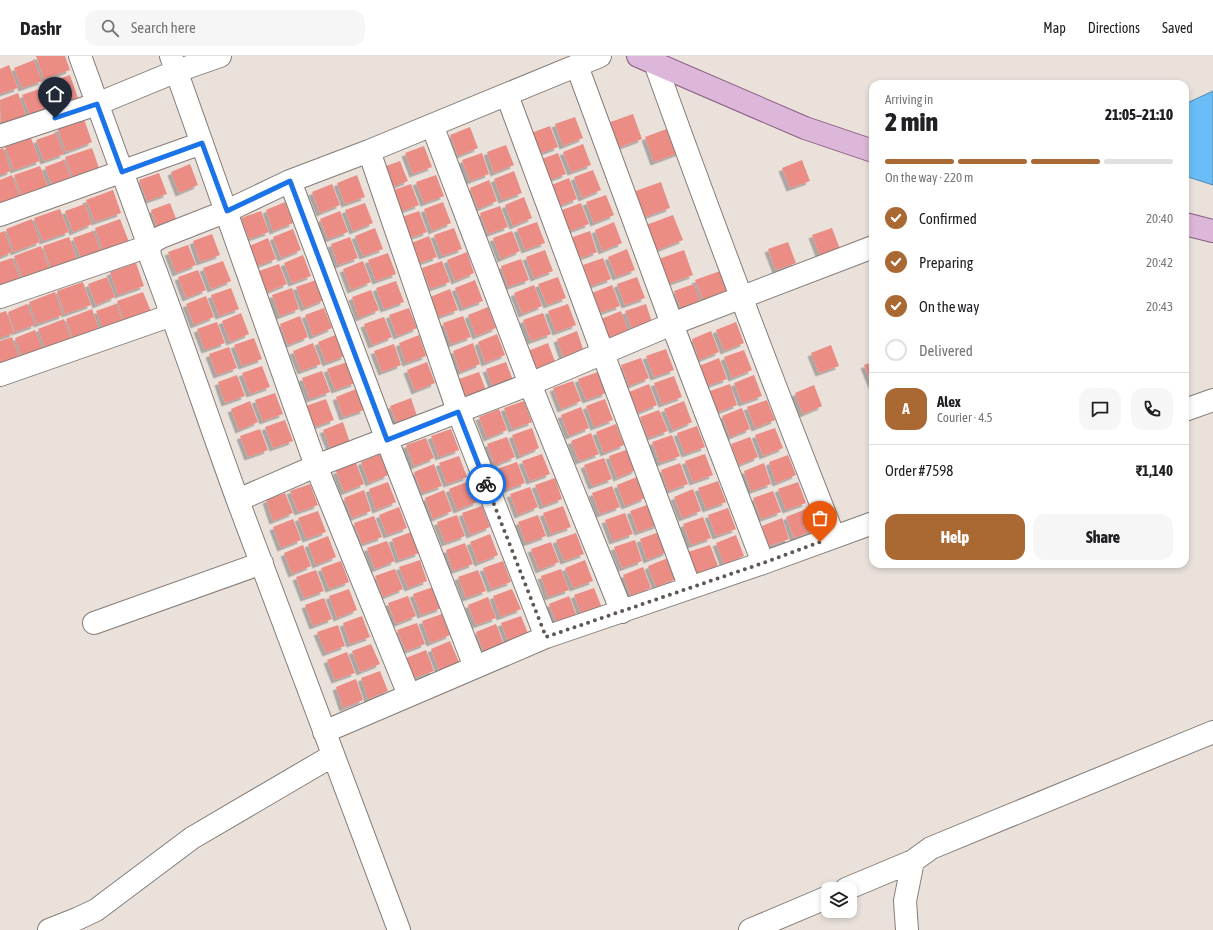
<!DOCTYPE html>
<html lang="en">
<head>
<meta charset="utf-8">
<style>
  body { margin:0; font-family:"Asap Condensed",sans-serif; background:#f6f6f6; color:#202124; height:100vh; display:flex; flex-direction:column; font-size:15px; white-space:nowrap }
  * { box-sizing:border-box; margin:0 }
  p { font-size:13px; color:#757577 }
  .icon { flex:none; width:22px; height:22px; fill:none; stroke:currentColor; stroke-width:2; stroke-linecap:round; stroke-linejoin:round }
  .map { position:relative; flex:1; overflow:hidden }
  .drawer { position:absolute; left:869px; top:24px; width:320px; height:488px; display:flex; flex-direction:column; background:#fff; border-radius:12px; box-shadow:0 2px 6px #0003 }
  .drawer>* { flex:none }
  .fabs { position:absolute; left:821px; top:826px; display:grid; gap:8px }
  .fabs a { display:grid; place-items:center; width:36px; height:36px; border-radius:8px; background:#fff; box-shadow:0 2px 6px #0003; font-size:20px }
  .pin { position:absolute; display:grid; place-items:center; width:34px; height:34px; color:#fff; margin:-41px -17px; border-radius:50% 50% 50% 0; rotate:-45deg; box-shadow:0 0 4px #0007 }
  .pin .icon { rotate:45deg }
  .courier { position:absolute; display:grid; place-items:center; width:40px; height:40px; margin:-20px; border:3px solid #1a73e8; border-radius:50%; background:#fff; color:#222; box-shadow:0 1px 5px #0007 }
  .overview em { font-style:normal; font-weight:800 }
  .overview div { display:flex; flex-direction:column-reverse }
  .overview { display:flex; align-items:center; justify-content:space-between; height:68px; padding:0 16px }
  h1 { font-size:26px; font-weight:800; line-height:30px }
  .bar { display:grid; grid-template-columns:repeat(4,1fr); gap:6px 4px; align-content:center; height:48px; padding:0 16px }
  .bar i { height:5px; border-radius:3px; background:#e0e0e0 }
  .bar .active { background:#aa6933 }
  .bar p { grid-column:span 4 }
  .line { display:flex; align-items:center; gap:10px; padding:0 16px; border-top:1px solid #e0e0e0 }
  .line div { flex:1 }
  .round { display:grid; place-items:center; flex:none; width:42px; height:42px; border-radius:12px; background:#f6f6f6 }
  ol { padding:0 16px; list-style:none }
  li { display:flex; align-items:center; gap:12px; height:44px }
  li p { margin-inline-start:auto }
  li .icon { padding:4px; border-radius:50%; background:#aa6933; color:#fff; stroke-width:4 }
  li:last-child { color:#757577 }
  li i { width:22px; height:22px; border:2px solid #e0e0e0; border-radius:50% }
  .primary-button { display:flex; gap:8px; margin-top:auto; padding:8px 16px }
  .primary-button a { flex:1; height:46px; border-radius:12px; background:#aa6933; color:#fff; font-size:16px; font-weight:800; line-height:46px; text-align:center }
  .primary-button a+a { background:#f6f6f6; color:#202124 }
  header { display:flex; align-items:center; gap:24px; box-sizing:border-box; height:56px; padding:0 20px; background:#fff; border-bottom:1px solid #e0e0e0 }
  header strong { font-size:19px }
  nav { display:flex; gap:22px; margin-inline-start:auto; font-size:14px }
  .search { width:280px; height:36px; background:#f6f6f6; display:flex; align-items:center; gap:10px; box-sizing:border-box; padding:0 14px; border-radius:12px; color:#757577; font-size:15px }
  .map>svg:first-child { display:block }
  .water { fill:#6abdf7; stroke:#5089b1 }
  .building { fill:#eb8c85; filter:url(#shadow) }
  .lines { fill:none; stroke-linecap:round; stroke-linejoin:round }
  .minor-casing { stroke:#847c76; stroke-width:24 }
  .major-casing { stroke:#875d81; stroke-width:24 }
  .minor { stroke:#fff; stroke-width:22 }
  .major { stroke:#ddb7d9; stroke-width:22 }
  .done { stroke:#5e5855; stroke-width:4; stroke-dasharray:0 7.2 }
  .route { stroke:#1a73e8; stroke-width:5 }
</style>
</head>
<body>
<header>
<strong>Dashr</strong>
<div class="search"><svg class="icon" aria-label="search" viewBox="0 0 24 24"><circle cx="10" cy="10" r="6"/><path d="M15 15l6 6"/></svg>Search here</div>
<nav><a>Map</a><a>Directions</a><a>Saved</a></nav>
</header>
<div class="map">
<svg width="1213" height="874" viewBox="0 0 1213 874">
  <defs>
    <filter id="shadow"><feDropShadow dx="-3.5" dy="3.5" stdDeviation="0" flood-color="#0004"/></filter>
  </defs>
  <rect width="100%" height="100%" fill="#eae1db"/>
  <path class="water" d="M1213,35V129L1185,120V48Z"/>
  <path class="building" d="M36,0H65L70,14L44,23Z
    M34,4L42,25L22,32L14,12Z
    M9,9L18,32L0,38V13Z
    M70,19L78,42L52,51L44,28Z
    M42,32L50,52L30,60L22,39Z
    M18,37L26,60L1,69L0,44Z
    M633,58L642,83L615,93L605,68Z
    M575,61L583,82L563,90L555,68Z
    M84,63L92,86L66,96L58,73Z
    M550,70L558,91L539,98L531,77Z
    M470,71L478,92L458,100L450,79Z
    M672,71L681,96L654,106L645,81Z
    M56,77L64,98L44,105L36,84Z
    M31,82L40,105L14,114L5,91Z
    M583,88L591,109L571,116L563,96Z
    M506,89L514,109L494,117L487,96Z
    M424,90L432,111L413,118L405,97Z
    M3,92L11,115L0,119V93Z
    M92,92L100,115L74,124L65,101Z
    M482,97L489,118L470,125L462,104Z
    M558,97L566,118L547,125L539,104Z
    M64,104L72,125L53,132L45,111Z
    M802,104L810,125L790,132L782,112Z
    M400,105L408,125L388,133L380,112Z
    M190,108L198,129L179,137L171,116Z
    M40,110L49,133L22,142L14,119Z
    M593,114L601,134L582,142L574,121Z
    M514,115L522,137L502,144L494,123Z
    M159,117L167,138L147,145L139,124Z
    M12,119L20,142L0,150V124Z
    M357,119L365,141L345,148L337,127Z
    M436,119L444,140L424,147L416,126Z
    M569,122L577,143L557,151L549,130Z
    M489,124L497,145L478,153L470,132Z
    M661,126L670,152L642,162L633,136Z
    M332,128L340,149L320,157L312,136Z
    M411,128L419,149L399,156L391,135Z
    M113,134L121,157L95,166L86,144Z
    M606,139L614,159L594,167L586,146Z
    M524,141L532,162L513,170L505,149Z
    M285,146L293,167L273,175L266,154Z
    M443,146L451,167L432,175L424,153Z
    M170,147L178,168L158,175L151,154Z
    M365,147L373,167L353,175L345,154Z
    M581,147L589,168L570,175L562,154Z
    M85,148L92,168L73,176L65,155Z
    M500,150L508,171L488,178L480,157Z
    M60,153L69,176L43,185L34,162Z
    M261,155L269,176L249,183L241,162Z
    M340,155L348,176L328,183L320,163Z
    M419,155L427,176L407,183L399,162Z
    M673,159L683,184L655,195L646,169Z
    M32,163L40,186L14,196L6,173Z
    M120,163L129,186L103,195L95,172Z
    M537,166L545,187L525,194L517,173Z
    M614,166L622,187L602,195L595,174Z
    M375,172L383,193L363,200L355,180Z
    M454,172L462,193L442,200L434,179Z
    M832,172L840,193L820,200L812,179Z
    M293,173L301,194L281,202L273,181Z
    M4,175L12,196L0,201V177Z
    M93,175L101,196L81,203L73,182Z
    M512,175L520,195L501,203L493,182Z
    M590,175L597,196L578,203L570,182Z
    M212,178L220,199L200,206L193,185Z
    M429,180L437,201L417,208L409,188Z
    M69,181L77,203L51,213L43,190Z
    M350,181L358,202L338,209L331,188Z
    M268,182L276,203L257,210L249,190Z
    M788,186L796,207L776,214L768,193Z
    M188,189L196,209L176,217L168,196Z
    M41,190L49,213L23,223L14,200Z
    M627,193L635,214L616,221L608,201Z
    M545,194L553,215L534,222L526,201Z
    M684,194L693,219L665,229L656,204Z
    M467,196L474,217L455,225L447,204Z
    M388,197L396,218L376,225L368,204Z
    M303,199L311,220L292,227L284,207Z
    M12,202L20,222L0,230V206Z
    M603,202L611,223L591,230L583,209Z
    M521,203L529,224L508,231L501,210Z
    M223,205L231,225L211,233L203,212Z
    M363,205L371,226L351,234L343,213Z
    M442,205L450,226L430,233L422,212Z
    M136,207L144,230L118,239L110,216Z
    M279,208L287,228L267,236L259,215Z
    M198,214L206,234L186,242L178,221Z
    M723,214L732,239L705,249L695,224Z
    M107,221L115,241L96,249L88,228Z
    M558,221L566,242L547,249L538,228Z
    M637,221L645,242L625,249L617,228Z
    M316,224L324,244L304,252L296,231Z
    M475,224L483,245L463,252L455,232Z
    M396,225L404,246L384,253L376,232Z
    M83,226L91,249L65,258L57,235Z
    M694,228L701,249L682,256L674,235Z
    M534,229L542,250L522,258L514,237Z
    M612,229L620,250L600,257L592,237Z
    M231,232L239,253L219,260L211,239Z
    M292,232L299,253L280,260L272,239Z
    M450,233L458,254L438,261L430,241Z
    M371,234L379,254L359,262L352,241Z
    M55,236L63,259L37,268L29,246Z
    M143,236L152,258L125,268L117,245Z
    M206,240L214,261L194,269L186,248Z
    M27,248L35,269L15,276L8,256Z
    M116,248L124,269L104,276L96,255Z
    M568,248L576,269L556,276L548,255Z
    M646,248L653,269L633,276L625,255Z
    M488,251L496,272L476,280L468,259Z
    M324,252L332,272L313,280L305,259Z
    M409,252L417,272L397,280L389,259Z
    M92,253L100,276L74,286L66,263Z
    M6,255L14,277L0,282V257Z
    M621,255L629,276L609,283L601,263Z
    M241,257L249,278L230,286L222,265Z
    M543,257L551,278L531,285L523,264Z
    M300,260L308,281L288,289L280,268Z
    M463,260L471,281L451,288L443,267Z
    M384,261L392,281L372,289L364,268Z
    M64,263L72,286L46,295L38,273Z
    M217,266L225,287L205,294L197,273Z
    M736,266L744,287L724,295L716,274Z
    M35,274L43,295L23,303L15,282Z
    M577,275L584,296L564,304L557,283Z
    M711,275L719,296L699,304L692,283Z
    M338,278L345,300L326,307L318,286Z
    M497,278L505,299L485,307L478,286Z
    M419,279L426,300L406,307L399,287Z
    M12,281L20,303L0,310V285Z
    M254,282L262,303L242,310L234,289Z
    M313,287L321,308L301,315L293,295Z
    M473,287L480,308L460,316L453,295Z
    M548,287L556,308L536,316L528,295Z
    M394,288L401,309L382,316L374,295Z
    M831,289L839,310L819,317L811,297Z
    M229,291L237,312L217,319L209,298Z
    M666,293L674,314L654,321L646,300Z
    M744,294L752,314L732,322L724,301Z
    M641,302L649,322L629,330L621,309Z
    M719,302L727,323L707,330L699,310Z
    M347,306L355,327L335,334L327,313Z
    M427,306L435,327L415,335L407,314Z
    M506,306L514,327L494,334L486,313Z
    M873,306V331L864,309Z
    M262,310L270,331L250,338L242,317Z
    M322,315L330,336L310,343L302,322Z
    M479,316L487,337L467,344L459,323Z
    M598,316L606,337L586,344L578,323Z
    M237,319L245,340L225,347L218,326Z
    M754,319L762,340L742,347L734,327Z
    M674,320L682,341L662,348L654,327Z
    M573,325L581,345L561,353L553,332Z
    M649,328L657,349L637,357L629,336Z
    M730,328L737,349L718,356L710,335Z
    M814,329L822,350L803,358L795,337Z
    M356,333L364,354L343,361L336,341Z
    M275,337L283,358L263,365L255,344Z
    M411,342L418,363L399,371L390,350Z
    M326,343L334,364L314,371L306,350Z
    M605,343L613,364L594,371L586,350Z
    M767,344L775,364L755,372L747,351Z
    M250,345L258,366L239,374L231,353Z
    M524,345L532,366L512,373L504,352Z
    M684,345L692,366L673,374L664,353Z
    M581,351L589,372L569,380L561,359Z
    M742,352L750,373L730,381L722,360Z
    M499,353L507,374L487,382L479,361Z
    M659,354L668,375L648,382L640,361Z
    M285,364L293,385L273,392L265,371Z
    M343,366L350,387L331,394L323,374Z
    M616,368L624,389L604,397L596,376Z
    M697,370L705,391L685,398L677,377Z
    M532,372L539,392L520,400L512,379Z
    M775,372L783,392L763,400L755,379Z
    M260,373L268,394L248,401L240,380Z
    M451,373L459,394L439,401L431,380Z
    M591,377L599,398L579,405L571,385Z
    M672,379L680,400L660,407L652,386Z
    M507,381L515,401L495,409L487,388Z
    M750,381L758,401L739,409L731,388Z
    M426,382L434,402L414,410L406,389Z
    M629,393L636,414L617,422L609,400Z
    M380,398L388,419L369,427L361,406Z
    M542,398L550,418L530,425L522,405Z
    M705,398L713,419L693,426L685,405Z
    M788,399L796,419L776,427L769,406Z
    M459,400L467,421L447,428L439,407Z
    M604,402L612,423L592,430L584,409Z
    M517,406L525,427L505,434L497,413Z
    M356,407L364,428L344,436L336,415Z
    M680,407L688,428L668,435L661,414Z
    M764,407L771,428L751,435L744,415Z
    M434,408L442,430L422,437L414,416Z
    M637,421L645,442L625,450L617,429Z
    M555,422L562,443L543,450L535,429Z
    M469,425L477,446L457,454L449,433Z
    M718,425L726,446L706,453L698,432Z
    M388,426L396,446L376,454L369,433Z
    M798,426L806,447L786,454L778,433Z
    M310,428L318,449L298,456L290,435Z
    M612,430L620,451L600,458L592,437Z
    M530,431L538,451L518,459L510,438Z
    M693,433L701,455L682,462L674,441Z
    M364,434L371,455L352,462L344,442Z
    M444,434L452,455L433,463L425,442Z
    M773,435L781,456L761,463L753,442Z
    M285,437L293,457L273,465L266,444Z
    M650,448L658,469L638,476L630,455Z
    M482,450L490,471L470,479L462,457Z
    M563,450L571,471L551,478L543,457Z
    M399,451L407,472L387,479L379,459Z
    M728,452L736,473L716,480L708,459Z
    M806,453L814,474L794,482L786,461Z
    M318,455L326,476L306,483L298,462Z
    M625,457L633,478L613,485L605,464Z
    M457,459L465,480L445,487L437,466Z
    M538,459L546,480L526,487L518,466Z
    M374,460L382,481L362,488L354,467Z
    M703,461L711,482L691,489L683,468Z
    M782,462L789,483L769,490L762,470Z
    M293,463L301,484L281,492L273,471Z
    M411,476L419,497L399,504L392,483Z
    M659,476L667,496L647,504L640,483Z
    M576,477L584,498L564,505L556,484Z
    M490,478L498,499L478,507L470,486Z
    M736,479L744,500L724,508L716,487Z
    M328,480L336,501L316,509L308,488Z
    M635,484L642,505L622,512L614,491Z
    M387,485L395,505L375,513L367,492Z
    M551,486L559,506L539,514L531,493Z
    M465,487L473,508L453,515L446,494Z
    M303,489L311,510L292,518L284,497Z
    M710,489L718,510L692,519L685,497Z
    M668,502L676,523L656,531L648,510Z
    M420,504L427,525L408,532L399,511Z
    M585,504L593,525L573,532L565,512Z
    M341,505L349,526L329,533L321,512Z
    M503,505L511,526L491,533L483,512Z
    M643,511L651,532L631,540L623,519Z
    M395,513L403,533L383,541L375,520Z
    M561,513L569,534L548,541L541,520Z
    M316,514L324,535L304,542L296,521Z
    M478,514L486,535L466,542L458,521Z
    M433,531L441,552L421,559L413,538Z
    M594,532L602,552L582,560L574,539Z
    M349,533L357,554L337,562L329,540Z
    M512,533L521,553L500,561L493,540Z
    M408,540L416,560L396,568L388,547Z
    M569,540L577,561L557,568L549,548Z
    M488,541L496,562L476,569L468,549Z
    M324,542L332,563L313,570L305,549Z
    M442,558L450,579L430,587L422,565Z
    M362,560L370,581L350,588L343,567Z
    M521,560L529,580L509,588L501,567Z
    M417,567L425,588L406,595L397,574Z
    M496,568L504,589L484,597L476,576Z
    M338,569L345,590L326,597L317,576Z
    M450,585L459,606L439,614L431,593Z
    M371,588L380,608L360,616L352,595Z
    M426,594L434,615L414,622L406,602Z
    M347,596L355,617L335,624L327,604Z
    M380,615L388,635L368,643L361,622Z
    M356,623L363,644L343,652L336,631Z"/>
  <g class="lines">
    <g class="minor-casing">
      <path id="minor" d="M171,0L316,410L409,639
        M655,7C712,166 772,324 834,481
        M577,10L672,268L763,507
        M507,39L690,532
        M432,69L530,328L622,556
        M0,80L97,48L177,15L220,0
        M369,95L458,355L546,581
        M290,125L387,384L475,611
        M0,159L202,87
        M0,241L149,190L80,0
        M0,319L172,259
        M1185,354L1213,344
        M238,444L316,410L530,328L672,268L873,191
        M94,567L262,507
        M324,676L546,581L763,507L873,467
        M846,833L913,805
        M49,874L77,863L96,854L192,782L332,700
        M399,874C344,731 291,588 238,445C208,363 181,281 150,200L149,190L154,185L161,181L227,155L290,125L369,95L600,0
        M750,874L828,841
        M907,874L905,845L913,805L931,792L1213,676"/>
    </g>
    <g class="major-casing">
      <path id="major" d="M638,0L805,72L873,95
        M1185,168L1213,175"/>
    </g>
    <use href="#minor" class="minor"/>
    <use href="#major" class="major"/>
  </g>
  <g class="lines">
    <path class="done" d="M486,428L546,581L763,507L820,486"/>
    <path class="route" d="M55,62L97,48L122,116L202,87L227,155L290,125L387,384L458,356L486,428"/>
  </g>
</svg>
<div class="fabs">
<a><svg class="icon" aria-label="layers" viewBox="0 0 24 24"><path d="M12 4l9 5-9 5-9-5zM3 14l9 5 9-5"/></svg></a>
</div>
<div class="pin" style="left:820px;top:486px;background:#ea580c"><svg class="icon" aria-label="bag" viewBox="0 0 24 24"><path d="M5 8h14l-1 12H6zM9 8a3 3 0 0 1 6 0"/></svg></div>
<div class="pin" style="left:55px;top:62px;background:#1f2937"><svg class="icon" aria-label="home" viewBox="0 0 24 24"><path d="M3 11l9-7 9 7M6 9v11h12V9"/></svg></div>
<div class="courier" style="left:486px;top:428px"><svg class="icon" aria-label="bike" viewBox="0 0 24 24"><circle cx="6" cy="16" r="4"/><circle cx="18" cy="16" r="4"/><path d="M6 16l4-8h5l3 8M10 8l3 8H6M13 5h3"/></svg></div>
<section class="drawer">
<div class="overview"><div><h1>2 min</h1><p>Arriving in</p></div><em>21:05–21:10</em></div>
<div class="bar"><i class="active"></i><i class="active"></i><i class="active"></i><i></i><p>On the way · 220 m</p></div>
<ol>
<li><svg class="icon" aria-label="check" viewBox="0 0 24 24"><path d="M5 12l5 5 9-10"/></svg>Confirmed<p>20:40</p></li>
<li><svg class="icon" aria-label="check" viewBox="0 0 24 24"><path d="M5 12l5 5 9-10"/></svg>Preparing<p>20:42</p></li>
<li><svg class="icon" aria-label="check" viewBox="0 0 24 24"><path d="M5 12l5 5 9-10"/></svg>On the way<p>20:43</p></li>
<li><i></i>Delivered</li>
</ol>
<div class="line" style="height:72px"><b class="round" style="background:#aa6933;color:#fff">A</b><div><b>Alex</b><p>Courier · 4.5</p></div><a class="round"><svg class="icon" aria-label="chat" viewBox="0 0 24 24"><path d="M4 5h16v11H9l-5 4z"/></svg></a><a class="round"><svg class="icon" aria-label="phone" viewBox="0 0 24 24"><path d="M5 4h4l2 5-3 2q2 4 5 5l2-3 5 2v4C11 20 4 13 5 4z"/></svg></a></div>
<div class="line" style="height:52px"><div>Order #7598</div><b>₹1,140</b></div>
<div class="primary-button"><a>Help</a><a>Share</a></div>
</section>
</div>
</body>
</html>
